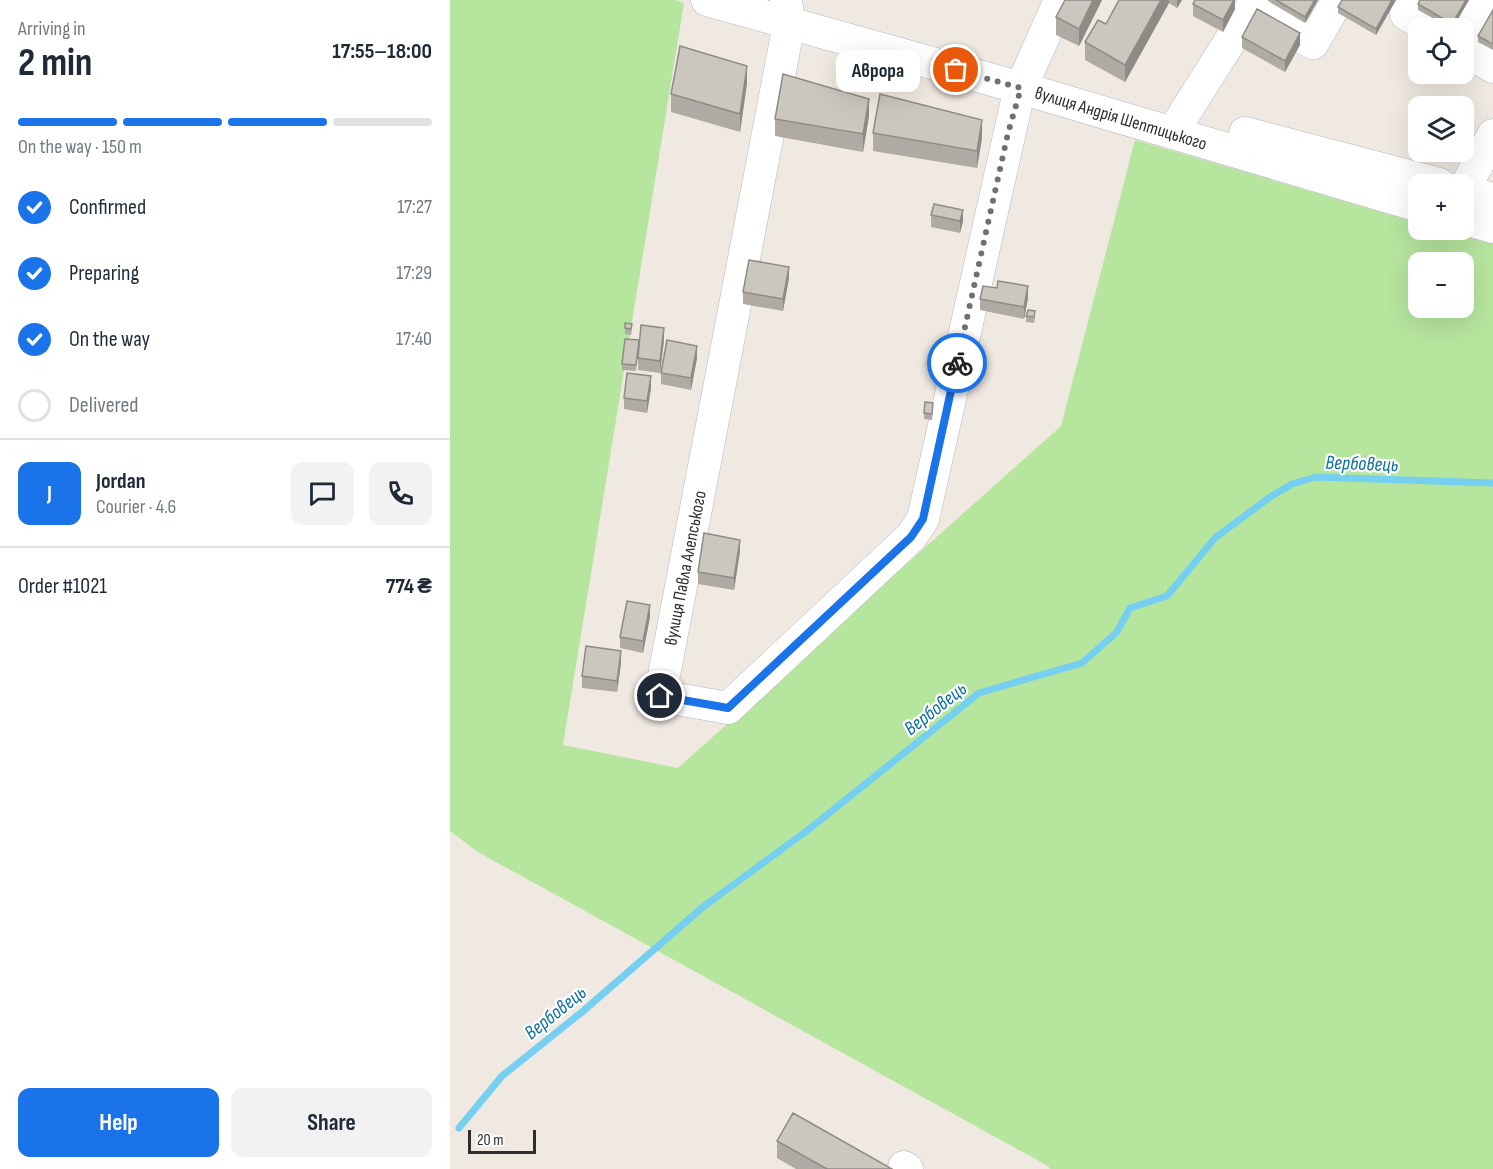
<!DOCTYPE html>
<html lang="en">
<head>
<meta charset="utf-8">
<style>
  body { margin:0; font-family:"Sofia Sans Condensed",sans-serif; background:#f2f2f3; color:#1f2937; height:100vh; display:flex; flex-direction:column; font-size:22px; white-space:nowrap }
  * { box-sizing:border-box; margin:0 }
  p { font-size:20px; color:#747a83 }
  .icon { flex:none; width:33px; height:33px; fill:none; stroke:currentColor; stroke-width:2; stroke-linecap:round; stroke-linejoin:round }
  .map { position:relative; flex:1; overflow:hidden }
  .drawer { display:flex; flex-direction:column; background:#fff; width:450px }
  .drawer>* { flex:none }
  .fabs { position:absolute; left:958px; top:18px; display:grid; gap:12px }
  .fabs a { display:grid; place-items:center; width:66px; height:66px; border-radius:12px; background:#fff; box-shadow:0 6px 24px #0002; font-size:30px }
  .scale { position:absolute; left:18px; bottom:15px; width:68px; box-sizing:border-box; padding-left:6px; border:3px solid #2e2e2e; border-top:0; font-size:16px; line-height:21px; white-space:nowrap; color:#2e2e2e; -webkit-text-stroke:4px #fff; paint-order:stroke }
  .pin { position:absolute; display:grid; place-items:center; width:51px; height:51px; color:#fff; margin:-26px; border:3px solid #fff; border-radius:50%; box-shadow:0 2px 6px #0007 }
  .courier { position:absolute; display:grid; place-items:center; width:60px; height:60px; margin:-30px; border:4px solid #1a73e8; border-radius:50%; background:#fff; color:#222; box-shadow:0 2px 8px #0007 }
  .bubble { position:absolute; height:42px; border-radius:12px; background:#fff; box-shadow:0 6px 24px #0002; font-size:20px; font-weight:700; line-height:42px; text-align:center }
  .overview em { font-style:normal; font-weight:700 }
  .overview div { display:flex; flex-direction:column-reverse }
  .overview { display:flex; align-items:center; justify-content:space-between; height:102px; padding:0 18px }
  h1 { font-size:39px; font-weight:700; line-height:45px }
  .bar { display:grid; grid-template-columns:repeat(4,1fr); gap:9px 6px; align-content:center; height:72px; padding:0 18px }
  .bar i { height:8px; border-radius:4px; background:#e0e1e3 }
  .bar .current { background:#1a73e8 }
  .bar p { grid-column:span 4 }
  .line { display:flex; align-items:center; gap:15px; padding:0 18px; border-top:2px solid #e0e1e3 }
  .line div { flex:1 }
  .round { display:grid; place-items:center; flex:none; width:63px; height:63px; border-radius:12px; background:#f2f2f3 }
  ol { padding:0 18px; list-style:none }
  li { display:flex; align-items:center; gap:18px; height:66px }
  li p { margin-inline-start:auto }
  li .icon { padding:6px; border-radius:50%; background:#1a73e8; color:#fff; stroke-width:4 }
  li:last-child { color:#747a83 }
  li i { width:33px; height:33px; border:3px solid #e0e1e3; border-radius:50% }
  .primary-button { display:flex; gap:12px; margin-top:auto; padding:12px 18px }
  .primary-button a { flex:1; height:69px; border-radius:12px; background:#1a73e8; color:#fff; font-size:24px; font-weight:700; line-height:69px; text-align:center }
  .primary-button a+a { background:#f2f2f3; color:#1f2937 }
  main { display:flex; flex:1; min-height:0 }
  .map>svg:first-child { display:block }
  .green { fill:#b6e59e; fill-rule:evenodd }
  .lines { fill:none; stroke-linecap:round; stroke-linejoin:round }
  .stream { stroke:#75cff0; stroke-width:7 }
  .minor-casing { stroke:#b4b7c1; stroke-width:33 }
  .minor { stroke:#fff; stroke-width:32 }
  .wall { fill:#afaba4 }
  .shaded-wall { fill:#8e8b86 }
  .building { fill:#cbc7bf; stroke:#8e8b86; stroke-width:1.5 }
  .done { stroke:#726f6d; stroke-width:6; stroke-dasharray:0 10.8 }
  .route { stroke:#1a73e8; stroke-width:8 }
  .labels { text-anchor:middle; stroke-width:4.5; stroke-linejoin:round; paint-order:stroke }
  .street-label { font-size:18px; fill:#2e2e2e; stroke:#fff }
  .water-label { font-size:20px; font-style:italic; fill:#0d6fa3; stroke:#fff }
</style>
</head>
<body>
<main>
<section class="drawer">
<div class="overview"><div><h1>2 min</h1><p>Arriving in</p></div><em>17:55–18:00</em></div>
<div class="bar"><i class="current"></i><i class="current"></i><i class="current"></i><i></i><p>On the way · 150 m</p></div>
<ol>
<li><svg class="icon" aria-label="check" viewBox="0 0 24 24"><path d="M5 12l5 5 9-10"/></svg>Confirmed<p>17:27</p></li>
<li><svg class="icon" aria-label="check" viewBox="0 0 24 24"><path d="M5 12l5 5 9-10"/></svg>Preparing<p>17:29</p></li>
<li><svg class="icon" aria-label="check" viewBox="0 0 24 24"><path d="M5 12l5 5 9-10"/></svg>On the way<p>17:40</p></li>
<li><i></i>Delivered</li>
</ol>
<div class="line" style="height:108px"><b class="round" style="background:#1a73e8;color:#fff">J</b><div><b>Jordan</b><p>Courier · 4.6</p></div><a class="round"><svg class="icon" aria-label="chat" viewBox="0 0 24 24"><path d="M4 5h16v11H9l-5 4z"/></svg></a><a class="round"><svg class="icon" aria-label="phone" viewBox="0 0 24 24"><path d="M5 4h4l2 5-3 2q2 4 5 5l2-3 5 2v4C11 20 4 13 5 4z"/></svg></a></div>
<div class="line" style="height:78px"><div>Order #1021</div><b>774 ₴</b></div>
<div class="primary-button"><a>Help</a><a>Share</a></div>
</section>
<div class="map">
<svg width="1043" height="1169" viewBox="0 0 1043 1169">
  <rect width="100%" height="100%" fill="#efe9e1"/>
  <path class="green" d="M0,0H225L234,3L113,745L228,768L611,426L685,140L969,223V230H990L1043,243V1169H600L598,1166L28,852L0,831ZM969,262H1014V308H969Z"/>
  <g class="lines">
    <path class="stream" d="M9,1128L52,1076L132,1012L253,907L358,830L529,693L632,663L667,632L680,608L717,596L765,538L820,497L842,484L866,477L1043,483"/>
    <g class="minor-casing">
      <path id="minor" d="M257,0L571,88L969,206
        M336,0L339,24L210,696L278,708L461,537L473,519L566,105L571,88L610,0
        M963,0L956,14L979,28
        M812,16L863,43L888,0
        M1014,41L1037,0
        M1014,50L1043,67
        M722,133L806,0
        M795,133L989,184
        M1014,190L1043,135
        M1014,191L1043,199
        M1014,219L1043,227
        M454,1167L457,1169"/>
    </g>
    <use href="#minor" class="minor"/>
  </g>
  <path class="wall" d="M615,0H652L629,46L606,35V17Z
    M669,0H732L727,8L719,3L675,82L635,60V42L656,24Z
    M785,0V9L773,32L743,16V4Z
    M818,0H868L855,23L818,1Z
    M892,0H946L926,35L888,13V7Z
    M970,0H1019L1003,28H1001L968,10V4Z
    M1043,10V50L1028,42V36Z
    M792,37L850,45L835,72L792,48Z
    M297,83L290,132L221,112V94Z
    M419,116L413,152L325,136V119Z
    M423,133L532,138L527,168L423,151Z
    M481,215L513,221L510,233L481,227Z
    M339,278L333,311L293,304V292Z
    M578,298L574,319L530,310V299Z
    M576,316L585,317L584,323L576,322Z
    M175,323L182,330L181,335L175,334Z
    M214,340L210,373L188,370V358Z
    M189,346L186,371L172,370V364Z
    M247,358L241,390L211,384V373Z
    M201,388L197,413L174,409V398Z
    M483,409L482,420L474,419V413Z
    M290,551L284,590L248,584V572Z
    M200,617L193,653L170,648V637Z
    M171,663L167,692L132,688V676Z
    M327,1141L442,1169H346L327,1158Z"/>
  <path class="shaded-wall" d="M643,0H652L629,46V29Z
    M711,0H719V3L675,82V65Z
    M727,0H732L727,8Z
    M784,0H785V9L773,32V20Z
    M865,0H868L855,23V17Z
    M942,0H946L926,35V29Z
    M1016,0H1019L1002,28V24Z
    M850,33V45L835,72V61Z
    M297,66V83L290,132V114Z
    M419,99V116L413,152V134Z
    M532,120V138L527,168V151Z
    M513,210V221L510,233V221Z
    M339,267V278L333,311V299Z
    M578,286V298L574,319V307Z
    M214,328V340L210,373V361Z
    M247,346V358L241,390V378Z
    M201,376V388L197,413V401Z
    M290,540V551L284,590V578Z
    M200,605V617L193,653V641Z
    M171,651V663L167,692V681Z"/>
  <path class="building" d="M615,0H643L629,29L606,17Z
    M669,0H711L675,65L635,42L648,20L656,24Z
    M745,0H784L773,20L743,4Z
    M826,0H865L855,17Z
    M892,0H942L926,29L888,7Z
    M970,0H1016L1002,24L968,4Z
    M807,9L850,33L835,61L792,37Z
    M1043,10V44L1028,36Z
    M230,46L297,66L290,114L221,94Z
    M333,74L419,99L413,134L325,119Z
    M430,94L532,120L527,151L423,133Z
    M484,204L513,210L510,221L481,215Z
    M299,260L339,267L333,299L293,292Z
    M548,281L578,286L574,307L530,299L533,286L547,288Z
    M578,310L585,311L584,317L576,316Z
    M175,323L182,324L181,329L175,328Z
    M191,325L214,328L210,361L188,358Z
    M175,339L189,340L186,365L172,364Z
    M217,340L247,346L241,378L211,373Z
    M177,373L201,376L197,401L174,398Z
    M475,402L483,403L482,414L474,413Z
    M254,533L290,540L284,578L248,572Z
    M177,601L200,605L193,641L170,637Z
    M136,646L171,651L167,681L132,676Z
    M343,1113L442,1169H377L327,1141Z"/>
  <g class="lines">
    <path class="done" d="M506,70L571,88L558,133L507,363"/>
    <path class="route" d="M210,696L278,708L461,537L473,519L507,363"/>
  </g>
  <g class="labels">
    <g class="street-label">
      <text transform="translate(671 118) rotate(17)" y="6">вулиця Андрія Шептицького</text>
      <text transform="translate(235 568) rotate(-79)" y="6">вулиця Павла Алепського</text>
    </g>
    <g class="water-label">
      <text transform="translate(912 463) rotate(2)" y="7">Вербовець</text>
      <text transform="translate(485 708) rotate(-38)" y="7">Вербовець</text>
      <text transform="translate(105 1012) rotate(-39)" y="7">Вербовець</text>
    </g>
  </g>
</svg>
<div class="fabs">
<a><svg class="icon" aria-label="locate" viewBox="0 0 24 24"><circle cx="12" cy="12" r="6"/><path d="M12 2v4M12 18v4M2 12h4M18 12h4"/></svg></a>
<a><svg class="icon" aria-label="layers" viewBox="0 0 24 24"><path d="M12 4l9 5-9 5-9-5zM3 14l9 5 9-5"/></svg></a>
<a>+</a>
<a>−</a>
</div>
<div class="scale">20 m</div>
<div class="pin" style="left:506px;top:70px;background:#ea580c"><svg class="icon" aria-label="bag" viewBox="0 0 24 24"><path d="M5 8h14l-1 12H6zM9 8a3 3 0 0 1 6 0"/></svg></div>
<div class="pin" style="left:210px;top:696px;background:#1f2937"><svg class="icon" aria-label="home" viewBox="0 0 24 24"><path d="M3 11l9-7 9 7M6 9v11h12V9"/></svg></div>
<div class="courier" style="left:507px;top:363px"><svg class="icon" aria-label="bike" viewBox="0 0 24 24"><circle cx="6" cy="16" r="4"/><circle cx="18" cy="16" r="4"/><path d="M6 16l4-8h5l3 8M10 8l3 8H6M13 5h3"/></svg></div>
<div class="bubble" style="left:386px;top:50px;width:84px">Аврора</div>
</div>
</main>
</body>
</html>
